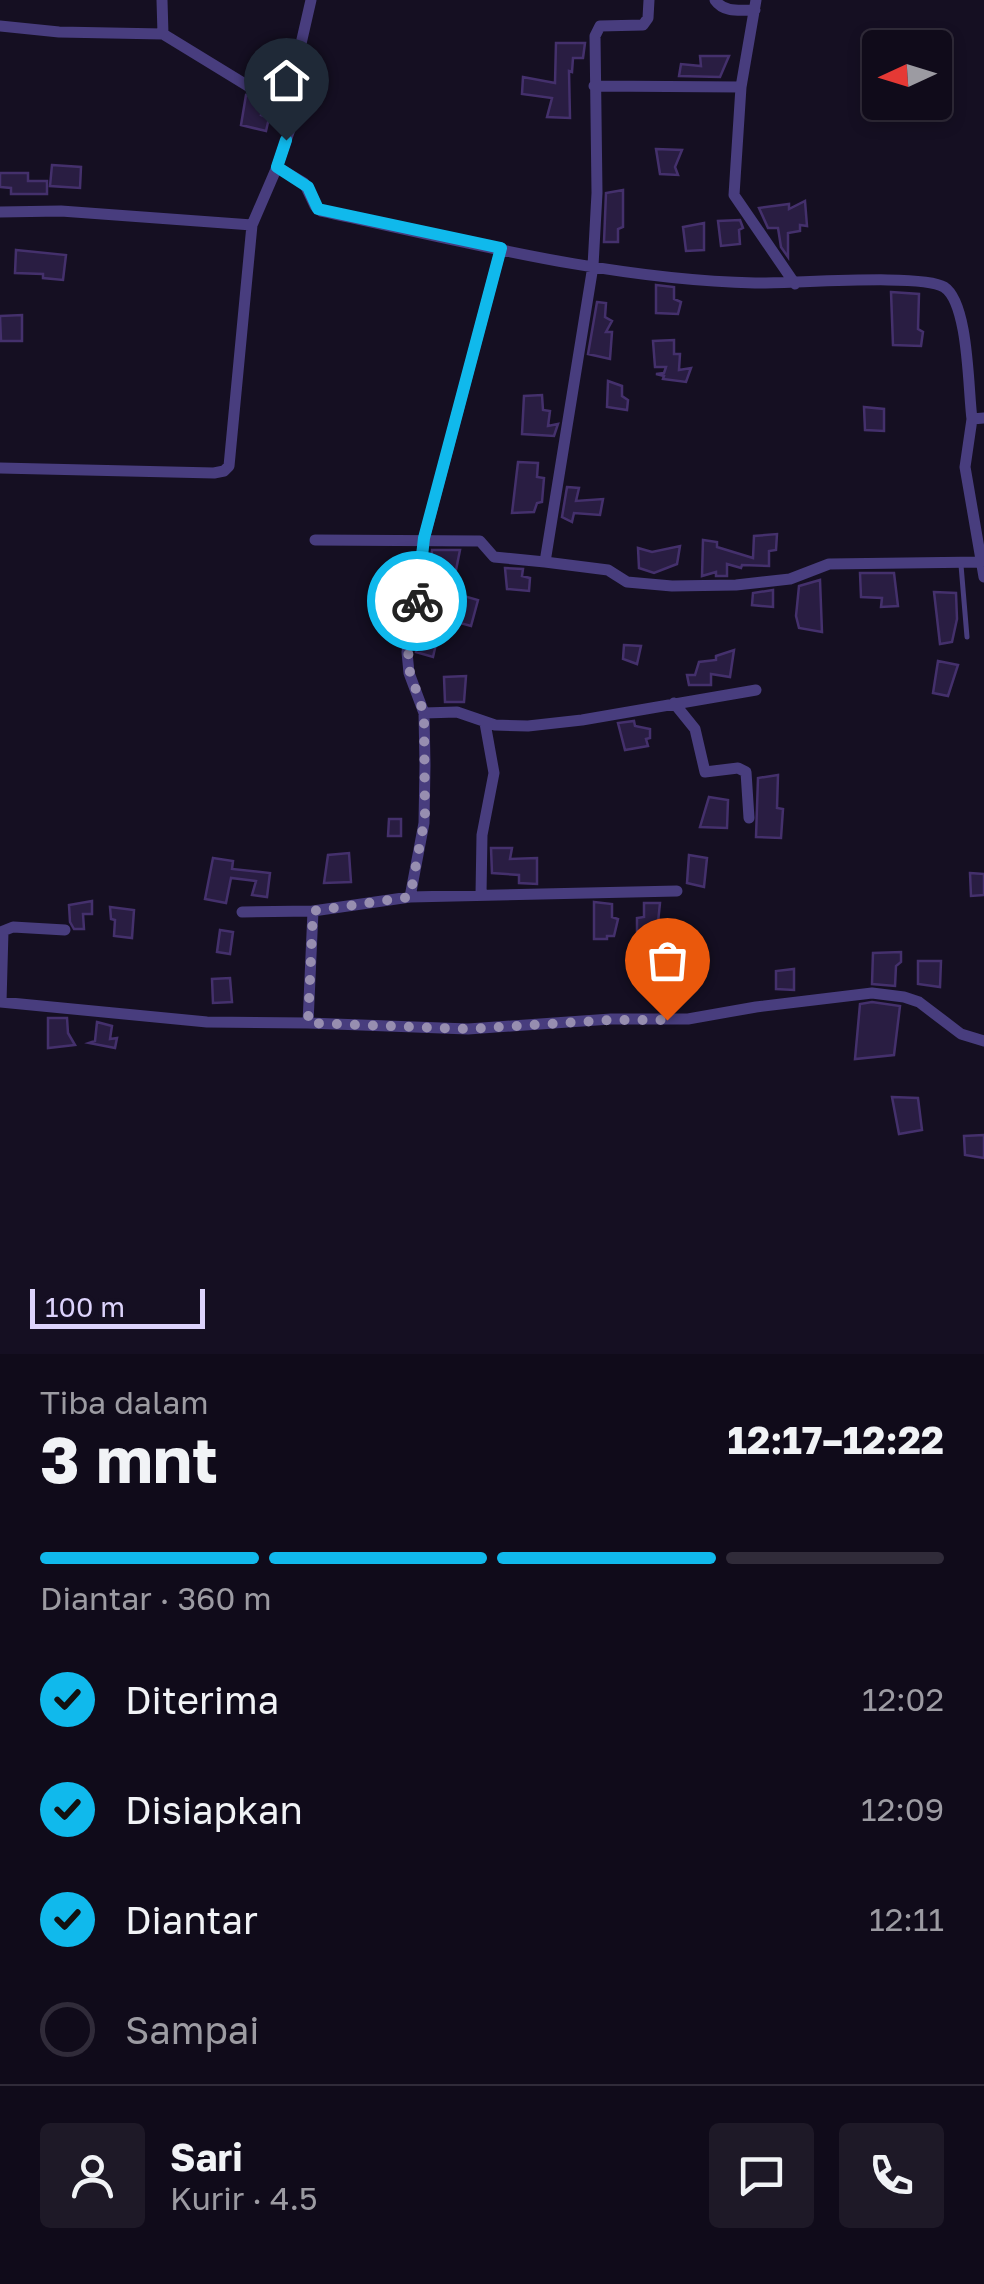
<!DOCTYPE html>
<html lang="id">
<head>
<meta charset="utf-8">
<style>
  body { margin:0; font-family:"Golos Text",sans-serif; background:#1e1927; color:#f1f3f6; height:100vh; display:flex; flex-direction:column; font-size:38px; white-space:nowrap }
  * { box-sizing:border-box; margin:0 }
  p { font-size:32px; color:#9c9ba2 }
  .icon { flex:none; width:55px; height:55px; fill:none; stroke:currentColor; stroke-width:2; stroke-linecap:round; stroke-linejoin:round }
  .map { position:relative; height:1354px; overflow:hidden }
  .details { display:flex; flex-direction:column; background:#100b1a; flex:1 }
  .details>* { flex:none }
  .needle { width:65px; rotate:266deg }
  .buttons { position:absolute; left:862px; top:30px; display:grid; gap:20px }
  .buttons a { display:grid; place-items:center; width:90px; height:90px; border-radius:10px; background:#100b1a; box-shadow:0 5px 15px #0003,0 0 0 2px #302b39; font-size:50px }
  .scale { position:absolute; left:30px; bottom:25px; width:175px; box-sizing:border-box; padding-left:10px; border:5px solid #ddd3fc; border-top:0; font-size:28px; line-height:35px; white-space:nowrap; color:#ddd3fc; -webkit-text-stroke:8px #150f22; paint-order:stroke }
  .pin { position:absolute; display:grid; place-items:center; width:85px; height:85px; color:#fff; margin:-102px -42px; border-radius:50% 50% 50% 0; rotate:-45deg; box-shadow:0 0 10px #0007 }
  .pin .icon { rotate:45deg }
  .courier { position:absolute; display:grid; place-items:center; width:100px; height:100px; margin:-50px; border:8px solid #10b9ec; border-radius:50%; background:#fff; color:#222; box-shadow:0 2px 12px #0007 }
  .overview em { font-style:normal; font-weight:700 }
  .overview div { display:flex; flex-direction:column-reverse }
  .overview { display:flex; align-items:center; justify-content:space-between; height:170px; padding:0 40px }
  h1 { font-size:65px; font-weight:700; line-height:75px }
  .bar { display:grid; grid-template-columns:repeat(4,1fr); gap:15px 10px; align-content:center; height:120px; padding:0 40px }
  .bar i { height:12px; border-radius:8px; background:#302b39 }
  .bar .active { background:#10b9ec }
  .bar p { grid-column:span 4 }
  .line { display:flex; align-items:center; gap:25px; padding:0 40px; border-top:2px solid #302b39 }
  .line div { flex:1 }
  .round { display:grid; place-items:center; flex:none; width:105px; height:105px; border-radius:10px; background:#1e1927 }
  ol { padding:0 40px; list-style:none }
  li { display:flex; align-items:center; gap:30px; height:110px }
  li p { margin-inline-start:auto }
  li .icon { padding:10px; border-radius:50%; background:#10b9ec; color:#111; stroke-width:4 }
  li:last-child { color:#9c9ba2 }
  li i { width:55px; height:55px; border:5px solid #302b39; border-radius:50% }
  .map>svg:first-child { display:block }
  .building { fill:#291d42; stroke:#44306c; stroke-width:2.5 }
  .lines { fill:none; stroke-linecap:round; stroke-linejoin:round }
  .lane { stroke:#483d7e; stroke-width:5 }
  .street { stroke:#483d7e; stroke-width:11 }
  .done { stroke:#978eb0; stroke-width:10; stroke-dasharray:0 18 }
  .route { stroke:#10b9ec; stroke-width:12 }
</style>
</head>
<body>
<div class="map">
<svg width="984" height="1354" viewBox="0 0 984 1354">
  <rect width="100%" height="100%" fill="#150f22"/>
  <path class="building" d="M556,43H585L583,58H573L572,72L569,71L570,118L547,117L552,98L522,94L523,77L555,83Z
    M700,56H729L720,77L679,76L681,64L701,66Z
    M246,95L266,101L261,115L269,118L266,131L241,125Z
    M656,149L682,150L675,167L678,175L660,174Z
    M52,165L81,167L80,188L50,186Z
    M0,173H28V181H47V194H11V188L0,187Z
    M623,190V227L618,229V242H604L606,193Z
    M805,201L807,226L800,225V231L788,233V257L781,247L778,228H768L759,208L789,204V209Z
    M740,220L743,228L739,230L740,244L721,246L718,221Z
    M704,223V250L686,251L683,227Z
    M16,250L66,255L63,280L43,278V274L15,273Z
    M656,285L674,287V299L681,302L678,314L656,313Z
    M891,292L919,294L918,329L923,332L921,346L893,345Z
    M597,302L606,303L605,317L612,321L606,332H612L610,359L588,354Z
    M22,315V341H1L0,316Z
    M674,340V354H680L679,370L691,368L686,382L663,379L664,376L656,374L664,373L666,367H655L653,341Z
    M608,381L622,386V396L628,400L627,410L607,407Z
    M542,395L543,410L550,411L548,426L558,424L554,436L522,434L524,396Z
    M864,407L884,409V431L865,430Z
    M518,462L538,463L537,477L544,478L542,502L537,503L534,512L512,513Z
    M567,487L579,488L576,501L603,499L600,515L574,513L572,522L562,517Z
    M777,534L776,550L769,551V566L742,565L741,568L727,564V576H716V572L702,576L703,540L717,542V547L753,558L754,536Z
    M680,546L677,564L654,573L639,568L638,548L652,552Z
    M432,550H460L455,575H451L446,591L478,600L471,626L442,618L433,657L416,652L427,583L429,584Z
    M505,568L523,569L522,576L530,578L529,591L507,589Z
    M860,573H894L898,606L881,607L882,598L861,597Z
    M820,580L822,632L799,628L796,616L799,586Z
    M773,590V607L752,605L753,593Z
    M934,592L956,593L957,619L952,642L940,644Z
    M624,645L641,646L637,664L623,659Z
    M734,650L730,677L711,674V685H689L687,675H695L699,662L716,660V656Z
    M938,661L958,665L948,696L933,693Z
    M466,676L464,702H445L444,677Z
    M634,721L635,726L650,729V738L646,739L648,746L625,750L618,723Z
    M778,775L777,808L783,809L781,838L756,837L758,778Z
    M709,797L728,800L727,828L700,827Z
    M389,819H401V836H388Z
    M491,848H512L510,859L537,858V884L519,883V875L492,873Z
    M349,853L351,882L324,883L328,855Z
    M689,855L707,858L704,887L687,883Z
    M213,858L233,861L232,869L270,873L267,897L252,895L256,881L231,878L226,903L205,899Z
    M970,873L984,874V895L971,896Z
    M92,901V914H83L84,929H74L70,922L69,905Z
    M594,902L612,904V917L618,919L614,936H607V939H594Z
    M644,903H660L657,932L637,931V918L644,917Z
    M110,907L134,910L132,938L114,936L115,920L111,919Z
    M220,930L233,932L230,954L217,952Z
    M901,952V962L896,966L895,986L872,984L873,953Z
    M918,961H941L940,987L918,984Z
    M794,969V990L776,989V971Z
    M230,978L232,1002L213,1003L212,979Z
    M872,1002L900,1006L894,1055L855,1059L860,1004Z
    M48,1018H67L68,1033L75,1045L48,1048Z
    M97,1022L112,1026L110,1039L117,1038L115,1048L89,1043L95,1041Z
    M892,1097L918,1098L922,1130L899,1134Z
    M984,1135V1158L965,1155L964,1136Z"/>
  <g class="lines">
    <path class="lane" d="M961,565L967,637"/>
    <path class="street" d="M162,0L163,34
      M715,0C724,13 740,10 755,10
      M0,26L59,32L163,34L248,86L296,99L298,106L277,167L304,183L315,206L321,211C462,241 611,280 755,283C790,284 922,273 944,287C969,303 968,390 972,419L984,418
      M594,86L741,87L756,0
      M741,87L734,195L795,284
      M289,96L311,0
      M0,212L61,211L252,225
      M972,419L965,467L984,577
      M0,468L214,473L224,471L229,466L252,225L277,167
      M315,540L480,541L494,557L545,562L593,266L597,193L595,36L600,26L643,25L648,18L649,0
      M545,562L608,570L627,582L672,586L736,585L790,579L829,564L981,562
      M674,703L695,729L705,772L738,768L746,772L749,818
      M424,713L457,712L495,725L528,726L582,720L756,690
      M481,894L482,835L494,773L485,723
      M410,897L677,891
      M242,912L313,911
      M0,1002L207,1022L308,1023L313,911L410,897L424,823L425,765L424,713L409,673L407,652L424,539L501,248
      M1,1002L3,931L13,927L65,930
      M308,1023L468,1029L611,1019H688L756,1007L872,993L904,997L919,1002L961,1034L984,1041"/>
  </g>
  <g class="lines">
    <path class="done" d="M417,601L407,663L424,714L425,817L410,897L313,911L308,1023L468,1029L611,1020H667"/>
    <path class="route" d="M286,140L277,167L308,187L318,209L501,248L424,538L417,601"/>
  </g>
</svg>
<div class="buttons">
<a><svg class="needle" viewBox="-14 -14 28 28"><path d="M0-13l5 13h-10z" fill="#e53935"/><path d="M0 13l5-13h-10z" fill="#9c9ba2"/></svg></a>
</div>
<div class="scale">100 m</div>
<div class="pin" style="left:667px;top:1020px;background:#ea580c"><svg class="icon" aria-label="bag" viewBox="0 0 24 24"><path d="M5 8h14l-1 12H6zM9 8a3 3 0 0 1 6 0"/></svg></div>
<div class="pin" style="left:286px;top:140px;background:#1f2937"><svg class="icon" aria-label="home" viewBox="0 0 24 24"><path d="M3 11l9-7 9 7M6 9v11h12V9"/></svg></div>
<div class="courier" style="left:417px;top:601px"><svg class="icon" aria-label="bike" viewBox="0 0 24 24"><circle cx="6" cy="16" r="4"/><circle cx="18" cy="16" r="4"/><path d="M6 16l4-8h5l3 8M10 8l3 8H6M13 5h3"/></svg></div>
</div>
<section class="details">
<div class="overview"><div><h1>3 mnt</h1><p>Tiba dalam</p></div><em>12:17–12:22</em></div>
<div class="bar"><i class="active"></i><i class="active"></i><i class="active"></i><i></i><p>Diantar · 360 m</p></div>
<ol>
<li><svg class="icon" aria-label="check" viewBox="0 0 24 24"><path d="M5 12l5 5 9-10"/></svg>Diterima<p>12:02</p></li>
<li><svg class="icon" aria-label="check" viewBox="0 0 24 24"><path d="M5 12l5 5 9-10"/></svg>Disiapkan<p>12:09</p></li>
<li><svg class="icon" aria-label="check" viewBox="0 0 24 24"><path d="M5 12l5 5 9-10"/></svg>Diantar<p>12:11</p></li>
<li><i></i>Sampai</li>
</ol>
<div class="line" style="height:180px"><a class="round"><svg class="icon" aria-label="person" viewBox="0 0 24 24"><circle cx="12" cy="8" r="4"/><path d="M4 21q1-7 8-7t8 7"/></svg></a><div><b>Sari</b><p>Kurir · 4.5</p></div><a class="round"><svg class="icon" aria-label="chat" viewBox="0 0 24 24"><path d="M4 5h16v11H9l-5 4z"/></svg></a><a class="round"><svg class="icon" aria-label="phone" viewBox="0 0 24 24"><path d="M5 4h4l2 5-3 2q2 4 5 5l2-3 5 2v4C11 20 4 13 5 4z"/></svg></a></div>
</section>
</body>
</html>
